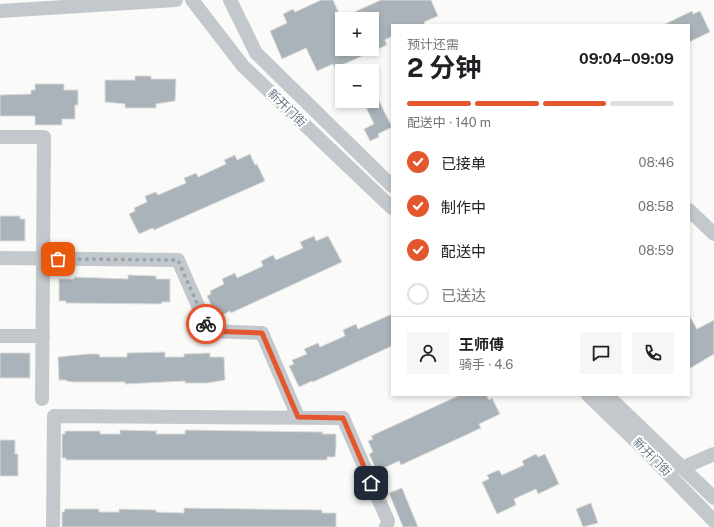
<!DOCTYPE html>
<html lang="zh">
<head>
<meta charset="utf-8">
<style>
  body { margin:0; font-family:"Public Sans","Noto Sans SC",sans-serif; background:#f6f6f6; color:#202124; height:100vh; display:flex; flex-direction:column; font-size:15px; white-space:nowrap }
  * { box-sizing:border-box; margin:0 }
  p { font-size:13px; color:#757577 }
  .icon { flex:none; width:22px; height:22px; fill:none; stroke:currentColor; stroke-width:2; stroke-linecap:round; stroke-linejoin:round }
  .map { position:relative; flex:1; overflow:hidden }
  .side { position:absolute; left:391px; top:24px; width:299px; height:372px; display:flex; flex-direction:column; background:#fff; border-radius:0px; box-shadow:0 2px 6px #0003 }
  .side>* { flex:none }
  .buttons { position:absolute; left:335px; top:12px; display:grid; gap:8px }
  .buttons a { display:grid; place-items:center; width:44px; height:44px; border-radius:0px; background:#fff; box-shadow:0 2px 6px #0003; font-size:20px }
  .pin { position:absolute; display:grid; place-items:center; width:34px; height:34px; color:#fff; margin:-17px; border-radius:8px; box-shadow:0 2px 6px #0006 }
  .courier { position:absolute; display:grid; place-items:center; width:40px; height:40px; margin:-20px; border:3px solid #e4572e; border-radius:50%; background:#fff; color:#222; box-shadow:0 1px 5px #0007 }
  .head em { font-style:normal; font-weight:700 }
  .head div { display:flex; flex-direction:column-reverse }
  .head { display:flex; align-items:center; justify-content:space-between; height:68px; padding:0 16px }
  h1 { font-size:26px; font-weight:700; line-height:30px }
  .bar { display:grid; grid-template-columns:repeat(4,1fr); gap:6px 4px; align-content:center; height:48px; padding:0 16px }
  .bar i { height:5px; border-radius:3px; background:#e0e0e0 }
  .bar .on { background:#e4572e }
  .bar p { grid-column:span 4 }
  .line { display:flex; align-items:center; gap:10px; padding:0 16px; border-top:1px solid #e0e0e0 }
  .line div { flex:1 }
  .round { display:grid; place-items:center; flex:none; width:42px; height:42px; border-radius:0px; background:#f6f6f6 }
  ol { padding:0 16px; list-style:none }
  li { display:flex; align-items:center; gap:12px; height:44px }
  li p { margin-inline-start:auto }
  li .icon { padding:4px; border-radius:50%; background:#e4572e; color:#fff; stroke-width:4 }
  li:last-child { color:#757577 }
  li i { width:22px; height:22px; border:2px solid #e0e0e0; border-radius:50% }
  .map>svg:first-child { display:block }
  .building { fill:#aab3b9; stroke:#dcdcda; fill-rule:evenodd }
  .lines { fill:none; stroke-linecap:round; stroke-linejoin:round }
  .minor { stroke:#c3c8cc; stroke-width:14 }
  .done { stroke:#99a4ac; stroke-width:4; stroke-dasharray:0 7.2 }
  .route { stroke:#e4572e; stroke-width:5 }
  .labels { text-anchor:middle; stroke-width:4; stroke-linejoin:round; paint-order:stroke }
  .street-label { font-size:12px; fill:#657683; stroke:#fff }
</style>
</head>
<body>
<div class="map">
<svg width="714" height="527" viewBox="0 0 714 527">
  <rect width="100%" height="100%" fill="#fafaf8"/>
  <path class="building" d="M321,0H333L341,18L381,0H431L438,16L424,22L425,25H392V36L385,40L387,45L335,68L333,64L317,71L306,48L282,59L270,31L287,23L283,14L293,9L295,12ZM342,19H372V49H342Z
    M692,11L693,14L700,11L710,32L689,42V25H663Z
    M135,76H151V79H176L175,101L156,104V108H125V104L105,102V80H135Z
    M35,84H64V90H78V105H75V119H62V125H35V116H0V95L31,94V90H35Z
    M377,97L392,127L378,134L379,137L370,141L364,129L374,124L364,103L372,101V99Z
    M250,154L255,165L257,164L265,181L154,230L153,228L139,234L129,214L135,211L134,208L147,202L145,196L156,192L158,195L186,183L184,178L196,173L198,177L226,164L224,160L235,155L237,160Z
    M0,216H20V219H25V241H0Z
    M314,236L316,241L328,236L342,262L231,313L230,311L217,318L207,296L211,294L210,291L224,284L222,279L235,273L237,278L263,266L261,261L273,255L276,260L303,248L300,242Z
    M128,275L156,276V279H170V302H162L161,304L66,303V301H59V279H74V277L128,279Z
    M392,314V346L313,382L312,381L299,387L289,366L294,364L292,360L307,354L304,349L318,343L320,347L345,336L343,330L356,324L358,329Z
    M689,315L697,329L714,320V354L689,369Z
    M165,352V357H184V354L210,353V357H224L225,380L208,383H185V381L125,384V382H73L66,381V380H59L58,357L88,354H99L100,357H127V353Z
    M0,353H30V378H0Z
    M460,395H486L489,400L492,398L500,414L479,424L481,428L401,465L399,461L377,471L369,454L373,452L368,441L373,439L371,436Z
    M120,430L157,431L156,434H185V430L323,432L322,434H336V447L335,457H327V460H66V458H62V434H65V431H100V434H120Z
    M0,440H15V454H18V476H0Z
    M536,454L538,457L545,454L559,484L538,494L536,489L514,499L516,505L497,514L482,482L489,479L487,475L499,470L502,475L524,465L522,461Z
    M402,488L418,527H403L389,493Z
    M591,503L598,523L583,527L576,509Z
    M184,508L322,510V513H336V527H62V512H64L65,509H99V512H119V509L156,510V512L184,513Z"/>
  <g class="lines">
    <path class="minor" d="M192,0L243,66L392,208
      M230,0L256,53L392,186
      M0,11L176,0
      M0,137H44L42,399
      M689,210L714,234
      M0,258L178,260L209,331L262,333L298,417
      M0,336H43
      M588,395L647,452L714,521
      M607,395L714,498
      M682,468L714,454
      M53,527L54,416L343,418L388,521L386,527"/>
  </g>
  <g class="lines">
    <path class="done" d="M58,259L178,260L206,324"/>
    <path class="route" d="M206,324L209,331L262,333L298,417L343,418L371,483"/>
  </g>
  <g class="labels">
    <g class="street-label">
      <text transform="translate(287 108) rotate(44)" y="4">新开门街</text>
      <text transform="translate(652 457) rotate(45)" y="4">新开门街</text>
    </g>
  </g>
</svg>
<div class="buttons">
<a>+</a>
<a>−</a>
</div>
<div class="pin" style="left:58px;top:259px;background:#ea580c"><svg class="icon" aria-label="bag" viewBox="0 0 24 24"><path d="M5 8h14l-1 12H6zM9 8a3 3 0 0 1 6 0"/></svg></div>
<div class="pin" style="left:371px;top:483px;background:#1f2937"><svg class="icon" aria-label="home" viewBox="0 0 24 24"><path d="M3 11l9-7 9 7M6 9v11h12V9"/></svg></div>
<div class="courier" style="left:206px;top:324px"><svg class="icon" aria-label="bike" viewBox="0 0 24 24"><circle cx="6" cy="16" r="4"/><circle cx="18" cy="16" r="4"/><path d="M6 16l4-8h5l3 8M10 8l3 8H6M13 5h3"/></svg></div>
<section class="side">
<div class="head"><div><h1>2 分钟</h1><p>预计还需</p></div><em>09:04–09:09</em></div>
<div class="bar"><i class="on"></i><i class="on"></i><i class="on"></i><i></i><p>配送中 · 140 m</p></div>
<ol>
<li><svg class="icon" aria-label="check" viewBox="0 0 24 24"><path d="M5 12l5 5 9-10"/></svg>已接单<p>08:46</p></li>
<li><svg class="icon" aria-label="check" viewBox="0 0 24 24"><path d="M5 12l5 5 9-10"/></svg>制作中<p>08:58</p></li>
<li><svg class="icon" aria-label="check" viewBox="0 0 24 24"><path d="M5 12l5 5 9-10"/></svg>配送中<p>08:59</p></li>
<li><i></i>已送达</li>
</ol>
<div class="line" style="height:72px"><a class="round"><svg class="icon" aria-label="person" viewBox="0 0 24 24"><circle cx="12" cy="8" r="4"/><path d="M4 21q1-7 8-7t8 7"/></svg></a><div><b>王师傅</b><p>骑手 · 4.6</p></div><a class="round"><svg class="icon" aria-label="chat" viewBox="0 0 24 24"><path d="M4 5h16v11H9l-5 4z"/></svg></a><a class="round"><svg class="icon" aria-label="phone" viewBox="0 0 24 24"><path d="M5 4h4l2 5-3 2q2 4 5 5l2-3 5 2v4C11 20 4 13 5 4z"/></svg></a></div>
</section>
</div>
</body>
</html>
